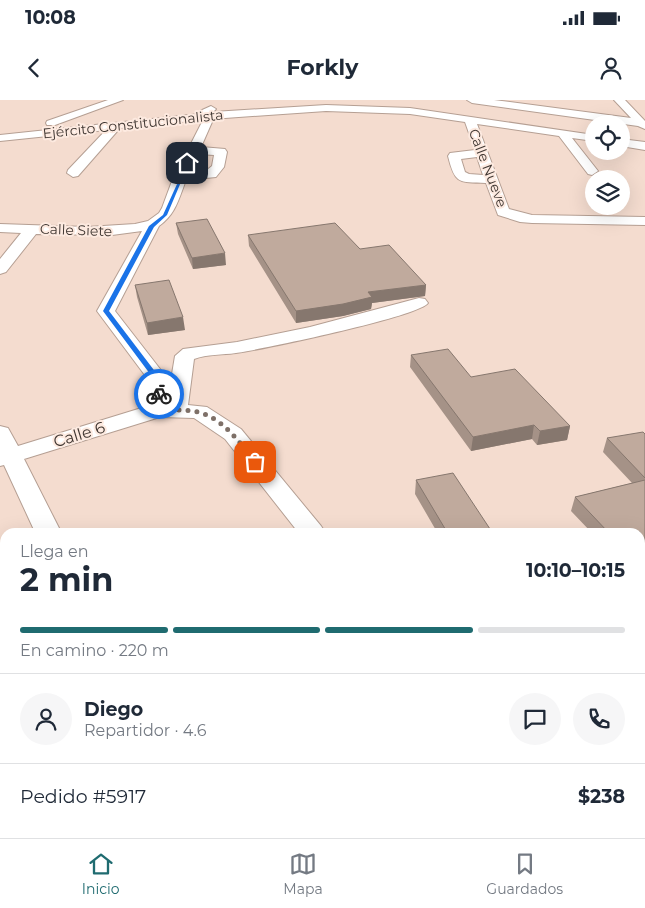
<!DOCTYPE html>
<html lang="es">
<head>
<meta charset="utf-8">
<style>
  body { margin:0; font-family:Montserrat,sans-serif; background:#f6f6f7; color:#1f2937; height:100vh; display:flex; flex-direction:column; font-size:19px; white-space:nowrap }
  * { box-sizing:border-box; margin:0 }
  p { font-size:16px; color:#747a83 }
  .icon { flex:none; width:28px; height:28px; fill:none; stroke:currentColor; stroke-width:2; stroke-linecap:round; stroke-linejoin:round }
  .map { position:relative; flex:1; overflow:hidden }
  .drawer { position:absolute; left:0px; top:428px; width:645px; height:311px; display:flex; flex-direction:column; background:#fff; border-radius:15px 15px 0 0; box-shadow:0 5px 20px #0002 }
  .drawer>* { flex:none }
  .controls { position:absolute; left:585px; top:15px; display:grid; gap:10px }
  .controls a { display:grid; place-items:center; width:45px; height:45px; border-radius:50%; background:#fff; box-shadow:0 5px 20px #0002; font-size:25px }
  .pin { position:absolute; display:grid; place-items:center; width:42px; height:42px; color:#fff; margin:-21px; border-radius:10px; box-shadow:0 2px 8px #0006 }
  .courier { position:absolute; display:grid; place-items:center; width:50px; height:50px; margin:-25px; border:4px solid #1a73e8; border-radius:50%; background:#fff; color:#222; box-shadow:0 1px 6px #0007 }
  .summary em { font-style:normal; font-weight:700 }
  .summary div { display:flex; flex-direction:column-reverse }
  .summary { display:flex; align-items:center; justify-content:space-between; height:85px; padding:0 20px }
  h1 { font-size:32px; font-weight:700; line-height:38px }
  .bar { display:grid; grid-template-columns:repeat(4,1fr); gap:8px 5px; align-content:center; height:60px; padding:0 20px }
  .bar i { height:6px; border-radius:4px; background:#e0e1e3 }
  .bar .selected { background:#1f6b70 }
  .bar p { grid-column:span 4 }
  .line { display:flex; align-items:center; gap:12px; padding:0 20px; border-top:1px solid #e0e1e3 }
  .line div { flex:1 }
  .round { display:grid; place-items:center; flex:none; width:52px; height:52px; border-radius:26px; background:#f6f6f7 }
  .status { display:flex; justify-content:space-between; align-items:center; height:35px; padding:0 25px; background:#fff; direction:ltr }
  .status svg { height:14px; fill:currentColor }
  header { display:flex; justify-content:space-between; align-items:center; height:65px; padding:0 20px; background:#fff; font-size:22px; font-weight:700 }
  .tabs { display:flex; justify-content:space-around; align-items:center; height:70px; border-top:1px solid #e0e1e3; background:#fff; font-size:14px; color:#747a83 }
  .tabs a { display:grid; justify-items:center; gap:2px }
  .tabs .selected { color:#1f6b70 }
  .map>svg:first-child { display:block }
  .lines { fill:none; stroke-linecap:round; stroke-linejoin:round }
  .minor-casing { stroke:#b59f93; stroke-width:2 }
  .minor { fill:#fff; fill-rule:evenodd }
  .wall { fill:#a59287 }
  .shaded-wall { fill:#86776e }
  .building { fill:#c0aa9d; stroke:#86776e }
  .route { fill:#1a73e8 }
  .done { stroke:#7e7068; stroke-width:5; stroke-dasharray:0 9 }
  .labels { text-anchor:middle; stroke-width:4; stroke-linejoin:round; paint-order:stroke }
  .far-street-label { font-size:14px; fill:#3f3631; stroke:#fdeae0 }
  .street-label { font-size:16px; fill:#3f3631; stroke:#fdeae0 }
</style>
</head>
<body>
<div class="status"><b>10:08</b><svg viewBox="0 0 49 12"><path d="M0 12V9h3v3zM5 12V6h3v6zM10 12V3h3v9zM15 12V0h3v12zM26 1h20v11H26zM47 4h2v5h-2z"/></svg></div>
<header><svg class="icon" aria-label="back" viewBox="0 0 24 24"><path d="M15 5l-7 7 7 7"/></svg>Forkly<svg class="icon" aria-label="person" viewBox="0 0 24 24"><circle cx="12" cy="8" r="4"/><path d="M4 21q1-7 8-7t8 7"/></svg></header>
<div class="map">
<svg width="645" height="738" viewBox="0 0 645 738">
  <rect width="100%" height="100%" fill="#f4dccf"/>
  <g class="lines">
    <g class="minor-casing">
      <path id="minor" d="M108,0H123L55,25H47L46,23L47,21Z
        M467,0H494L631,18L614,0H625L645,21V29L638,26L472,3Z
        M326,5L410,8L594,35V41L572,38L598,71L592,75L588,74L559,36L477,24L509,109L532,115L645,117V125L532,123L520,122L498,115L486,83C458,82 455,84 448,56L450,53L475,50L465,22L410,14L326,11L211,19L212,22L201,47L225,49L227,52L224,67L216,77L186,80C179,98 176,114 159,126L115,211L167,278L170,286L175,256L183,249L237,242L310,227L419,198L425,199L428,203C418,217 262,249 236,253C223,255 207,254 194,259L188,305L207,307L241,329L321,426L325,432H298L225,339L194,318L160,317L24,359L61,432H35L4,365L0,366V326L8,328L18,346L148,306L150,282L97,211L142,131L112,135L36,134L6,172L0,174V159L21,133L0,132V124L87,127L135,124L148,121L159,113L162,108L172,81L202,22L201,20L120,28L78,76L73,77L67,73L68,70L106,30L0,41V35L199,14L200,11L211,6L216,9L213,12ZM198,54L214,55L212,66L207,70L190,72ZM477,57L483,75L469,74L465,72L461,59Z
        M621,39L645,42V50L621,46Z
        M645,578V606L640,608V580Z
        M645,669V703L640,705V671Z
        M174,734H212L214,738H176Z
        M332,734H375L373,738H330Z
        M514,734H556L554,738H512Z"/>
    </g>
    <use href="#minor" class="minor"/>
  </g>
  <path class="wall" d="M176,123L226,165L193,169L178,134Z
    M248,135L360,149L426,185L425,196L372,203L371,209L343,216L296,223L249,146Z
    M135,185L185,230L148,235L137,197Z
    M411,255L471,277L570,326L567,340L537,345L532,339L471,351L410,267Z
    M645,334V493L640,488V432H591L571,411L575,397L632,383L603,352L607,338Z
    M416,380L492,432H437L415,394Z"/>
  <path class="shaded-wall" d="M225,153L226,165L193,169L192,158Z
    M426,185L425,196L372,203L371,209L343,216L296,223V211L368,192Z
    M183,217L185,230L148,235L147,223Z
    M534,325L532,339L471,351L473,337Z
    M570,326L567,340L537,345L540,331Z"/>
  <path class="building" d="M207,119L225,153L192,158L176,123Z
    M335,123L360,149L389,145L426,185L368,192L372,197L343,204L296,211L248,135Z
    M169,180L183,217L147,223L135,185Z
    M448,249L471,277L515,269L570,326L540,331L534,325L473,337L411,255Z
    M643,332L645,334V378L607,338Z
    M453,373L492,432H447L416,380Z
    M645,380V473L640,468V432H608L575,397Z"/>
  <path class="route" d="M187,62L189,63L167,115L154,127L109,211L163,282V294L159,296L156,294V282L103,211L149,126L163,115Z"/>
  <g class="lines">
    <path class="done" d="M159,294V310C171,310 185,309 198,312C223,318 240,343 255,362"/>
  </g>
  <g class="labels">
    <g class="far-street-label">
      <text transform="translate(133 24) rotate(-6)" y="5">Ejército Constitucionalista</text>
      <text transform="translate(488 68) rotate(69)" y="5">Calle Nueve</text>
      <text transform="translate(76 130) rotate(2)" y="5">Calle Siete</text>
    </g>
    <g class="street-label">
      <text transform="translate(79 334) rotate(-17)" y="6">Calle 6</text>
    </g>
  </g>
</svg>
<div class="controls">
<a><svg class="icon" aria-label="locate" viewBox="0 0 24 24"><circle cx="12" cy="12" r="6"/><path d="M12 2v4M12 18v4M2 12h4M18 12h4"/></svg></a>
<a><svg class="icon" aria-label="layers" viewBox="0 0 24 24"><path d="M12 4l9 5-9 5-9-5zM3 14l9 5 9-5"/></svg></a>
</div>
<div class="pin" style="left:255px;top:362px;background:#ea580c"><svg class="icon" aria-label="bag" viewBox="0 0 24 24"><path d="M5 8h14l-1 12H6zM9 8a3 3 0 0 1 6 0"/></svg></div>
<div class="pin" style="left:187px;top:63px;background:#1f2937"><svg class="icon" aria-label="home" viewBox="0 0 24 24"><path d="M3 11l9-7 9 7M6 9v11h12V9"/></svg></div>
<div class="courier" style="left:159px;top:294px"><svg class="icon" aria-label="bike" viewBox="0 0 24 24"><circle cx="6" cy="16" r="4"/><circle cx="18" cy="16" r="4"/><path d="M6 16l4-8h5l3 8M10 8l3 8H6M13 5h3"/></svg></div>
<section class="drawer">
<div class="summary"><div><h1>2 min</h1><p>Llega en</p></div><em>10:10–10:15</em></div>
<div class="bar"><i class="selected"></i><i class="selected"></i><i class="selected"></i><i></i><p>En camino · 220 m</p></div>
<div class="line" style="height:90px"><a class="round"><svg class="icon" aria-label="person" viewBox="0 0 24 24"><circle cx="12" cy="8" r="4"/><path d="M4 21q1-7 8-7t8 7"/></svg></a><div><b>Diego</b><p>Repartidor · 4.6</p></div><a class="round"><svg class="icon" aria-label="chat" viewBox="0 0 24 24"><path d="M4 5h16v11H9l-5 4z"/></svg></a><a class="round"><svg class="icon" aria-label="phone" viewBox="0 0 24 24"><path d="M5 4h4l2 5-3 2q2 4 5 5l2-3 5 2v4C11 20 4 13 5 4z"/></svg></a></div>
<div class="line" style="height:65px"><div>Pedido #5917</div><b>$238</b></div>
</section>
</div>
<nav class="tabs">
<a class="selected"><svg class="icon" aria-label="home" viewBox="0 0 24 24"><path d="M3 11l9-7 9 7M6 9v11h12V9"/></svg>Inicio</a>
<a><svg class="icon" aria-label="map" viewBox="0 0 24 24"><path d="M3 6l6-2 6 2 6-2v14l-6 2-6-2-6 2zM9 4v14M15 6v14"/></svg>Mapa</a>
<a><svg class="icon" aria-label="saved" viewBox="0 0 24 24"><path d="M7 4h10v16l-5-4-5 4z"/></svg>Guardados</a>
</nav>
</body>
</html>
